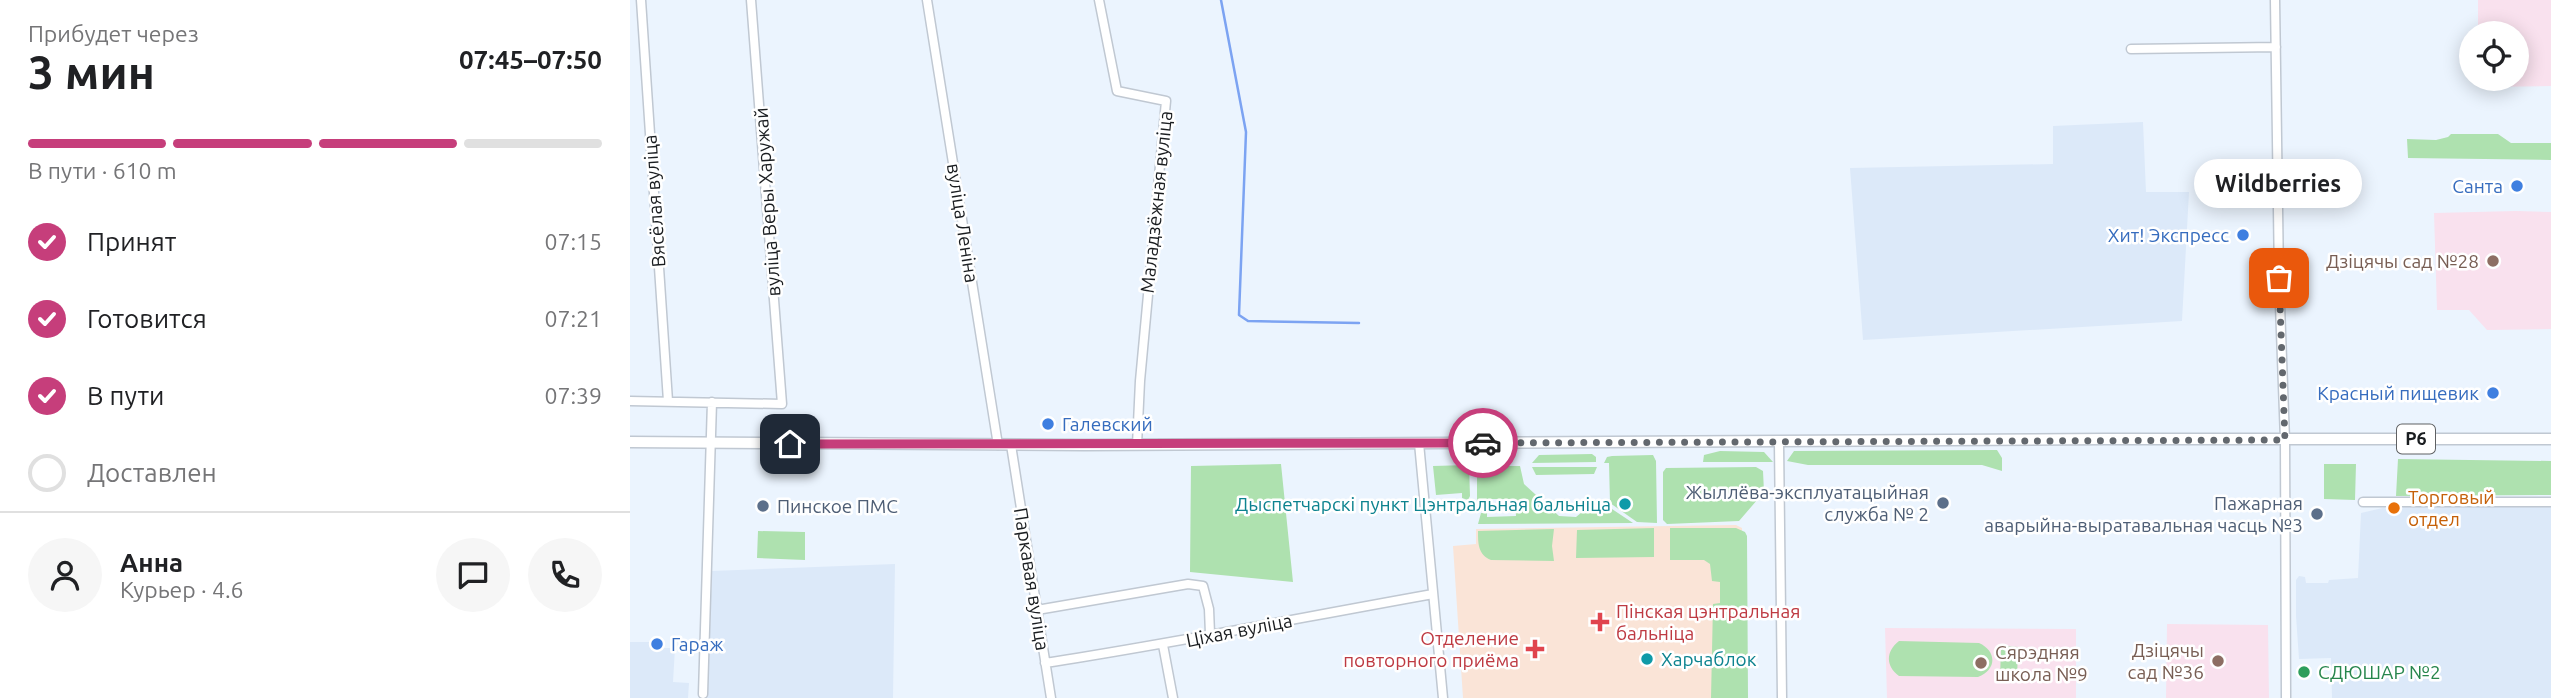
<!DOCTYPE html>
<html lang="ru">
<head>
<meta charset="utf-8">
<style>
  body { margin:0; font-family:Ubuntu,sans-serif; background:#f6f6f6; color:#202124; height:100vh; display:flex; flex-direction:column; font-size:26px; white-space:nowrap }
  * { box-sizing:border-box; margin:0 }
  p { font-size:23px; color:#757577 }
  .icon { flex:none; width:38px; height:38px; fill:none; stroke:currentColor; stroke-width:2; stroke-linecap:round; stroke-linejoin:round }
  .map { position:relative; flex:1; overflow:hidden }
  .side { display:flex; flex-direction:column; background:#fff; width:630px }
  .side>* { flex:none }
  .tools { position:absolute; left:1829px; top:21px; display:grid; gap:14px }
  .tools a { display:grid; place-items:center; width:70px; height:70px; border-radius:50%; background:#fff; box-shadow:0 4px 18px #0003; font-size:35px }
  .pin { position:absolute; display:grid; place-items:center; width:60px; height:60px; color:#fff; margin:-30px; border-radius:14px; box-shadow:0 4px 10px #0006 }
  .courier { position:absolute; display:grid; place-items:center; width:70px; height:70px; margin:-35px; border:5px solid #c63e7b; border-radius:50%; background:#fff; color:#222; box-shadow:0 2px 9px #0007 }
  .bubble { position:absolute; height:49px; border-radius:24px; background:#fff; box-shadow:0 4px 18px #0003; font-size:23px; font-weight:600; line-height:49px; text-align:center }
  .summary em { font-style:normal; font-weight:600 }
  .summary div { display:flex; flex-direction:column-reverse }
  .summary { display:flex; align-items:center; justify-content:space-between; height:119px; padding:0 28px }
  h1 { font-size:46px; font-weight:600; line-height:52px }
  .bar { display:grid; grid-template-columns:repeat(4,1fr); gap:10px 7px; align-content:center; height:84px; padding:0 28px }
  .bar i { height:9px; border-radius:5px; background:#e0e0e0 }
  .bar .active { background:#c63e7b }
  .bar p { grid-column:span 4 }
  .line { display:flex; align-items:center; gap:18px; padding:0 28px; border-top:2px solid #e0e0e0 }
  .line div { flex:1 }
  .round { display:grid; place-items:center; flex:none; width:74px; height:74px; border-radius:37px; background:#f6f6f6 }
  ol { padding:0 28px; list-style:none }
  li { display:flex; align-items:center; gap:21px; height:77px }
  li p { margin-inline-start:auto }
  li .icon { padding:7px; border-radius:50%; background:#c63e7b; color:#fff; stroke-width:4 }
  li:last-child { color:#757577 }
  li i { width:38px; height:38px; border:4px solid #e0e0e0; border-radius:50% }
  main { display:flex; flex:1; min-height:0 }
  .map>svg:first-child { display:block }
  .built { fill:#dce9f9 }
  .education { fill:#f9e1ee }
  .medical { fill:#fae4d7 }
  .green { fill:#aee1af }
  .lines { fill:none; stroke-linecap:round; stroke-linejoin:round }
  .stream { stroke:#7ca3f2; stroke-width:2.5 }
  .minor-casing { stroke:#c0c8d2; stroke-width:11 }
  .major-casing { stroke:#c0c8d2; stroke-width:13 }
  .minor { stroke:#fff; stroke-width:8 }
  .major { stroke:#fff; stroke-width:10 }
  .done { stroke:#63686e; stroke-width:7; stroke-dasharray:0 12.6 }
  .route { stroke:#c63e7b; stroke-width:9 }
  .shop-dot { fill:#3f7fe0; stroke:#fff; stroke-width:2.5 }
  .education-dot { fill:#8d6e63; stroke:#fff; stroke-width:2.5 }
  .service-dot { fill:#5c6f8a; stroke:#fff; stroke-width:2.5 }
  .culture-dot { fill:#0f9aa8; stroke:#fff; stroke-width:2.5 }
  .food-dot { fill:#e8710a; stroke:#fff; stroke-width:2.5 }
  .health-dot { fill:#e0444e; stroke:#fff; stroke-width:2.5 }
  .leisure-dot { fill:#2e9e5b; stroke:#fff; stroke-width:2.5 }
  .labels { text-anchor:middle; stroke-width:5; stroke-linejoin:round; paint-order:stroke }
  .shield { fill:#fff; stroke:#5f6163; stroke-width:2 }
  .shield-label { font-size:18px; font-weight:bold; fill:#1a1d20 }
  .shop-label { font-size:19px; fill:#366cbe; stroke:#fff; text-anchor:end }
  .street-label { font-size:19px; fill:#1a1d20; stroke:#fff }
  .education-label { font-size:19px; fill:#785e54; stroke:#fff; text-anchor:end }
  .service-label { font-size:19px; fill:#4e5e75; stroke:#fff; text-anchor:end }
  .food-label { font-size:19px; fill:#c56008; stroke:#fff; text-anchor:start }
  .culture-label { font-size:19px; fill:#0d838f; stroke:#fff; text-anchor:end }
  .health-label { font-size:19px; fill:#be3a42; stroke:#fff; text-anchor:start }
  .leisure-label { font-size:19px; fill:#27864d; stroke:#fff; text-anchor:start }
</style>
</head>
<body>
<main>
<section class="side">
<div class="summary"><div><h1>3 мин</h1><p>Прибудет через</p></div><em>07:45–07:50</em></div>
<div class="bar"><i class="active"></i><i class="active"></i><i class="active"></i><i></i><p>В пути · 610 m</p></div>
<ol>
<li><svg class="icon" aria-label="check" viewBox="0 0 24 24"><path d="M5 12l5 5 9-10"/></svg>Принят<p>07:15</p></li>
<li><svg class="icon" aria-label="check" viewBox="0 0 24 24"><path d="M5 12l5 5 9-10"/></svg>Готовится<p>07:21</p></li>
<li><svg class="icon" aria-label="check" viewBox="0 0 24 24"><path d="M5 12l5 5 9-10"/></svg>В пути<p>07:39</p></li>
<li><i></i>Доставлен</li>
</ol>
<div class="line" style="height:126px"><a class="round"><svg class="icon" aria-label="person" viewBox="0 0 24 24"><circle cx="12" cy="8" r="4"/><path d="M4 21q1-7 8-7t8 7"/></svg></a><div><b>Анна</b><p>Курьер · 4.6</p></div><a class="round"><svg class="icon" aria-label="chat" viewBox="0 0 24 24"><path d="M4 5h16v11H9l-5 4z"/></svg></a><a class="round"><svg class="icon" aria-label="phone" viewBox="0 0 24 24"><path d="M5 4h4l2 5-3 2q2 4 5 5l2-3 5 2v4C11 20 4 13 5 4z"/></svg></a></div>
</section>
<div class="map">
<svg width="1921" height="698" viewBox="0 0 1921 698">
  <rect width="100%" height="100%" fill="#ebf4fe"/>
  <path class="built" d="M1513,122L1516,192H1559L1552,321L1233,340L1220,168L1423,164V126Z
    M1761,506H1921V698H1702L1701,658L1669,659L1666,616V580L1669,576L1675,577L1676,583H1698L1699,580L1728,578L1731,513Z
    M265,564L263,698H77L82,571Z
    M0,642H31V648H45L43,682L59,683L58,698H0Z"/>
  <path class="education" d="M1848,0H1921V86L1849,87V79H1886V33H1848Z
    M1886,211L1921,212V329L1857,330L1839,310H1807L1804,213Z
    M1537,624L1638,625L1639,698H1536Z
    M1255,628L1446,629V698H1257Z"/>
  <path class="medical" d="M1106,525L1112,528V698H833L823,546L846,544V529Z"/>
  <path class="green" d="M1821,134H1868L1881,143H1921V160L1778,158L1777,139L1806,140L1818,137Z
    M1367,450L1372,458V471L1352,465H1178L1157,461L1164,451Z
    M1090,451L1134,452L1143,462H1073L1074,455Z
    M962,454L966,457V462L902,463L909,455Z
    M1023,455L1026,461L1027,523L1007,522L980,503L979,463H974L977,457L982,456Z
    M1768,459L1921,461V495L1766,496Z
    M651,464L663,582L560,572L561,466Z
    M1694,464H1726L1725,500L1694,499Z
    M839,465L840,496L838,500L832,498V493L806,495L803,466Z
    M847,466H890L894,484L929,516L946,517L957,508L976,505L1003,523L848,524L851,513H857V517L886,516L885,499H857L856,506H851L847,502Z
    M902,467H967L964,474L906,475Z
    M1126,467L1133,471L1134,492L1109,521L1037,524L1033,520V472L1036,468Z
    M1024,528V557L946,558L947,530Z
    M1040,528H1106L1115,532L1117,536L1118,698H1081L1083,604L1090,603V582L1082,581L1080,564L1074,560H1040Z
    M924,529L922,546L924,561L861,560C848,555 848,543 848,531Z
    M128,531L175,532V560L127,558Z
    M1269,641L1349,643C1367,651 1367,670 1348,677L1269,676C1255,666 1256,651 1269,641Z
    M1371,646L1388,647L1387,681L1370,680Z"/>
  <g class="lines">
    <path class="stream" d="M591,0L616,132L609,315L618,321L729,323"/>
    <g class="minor-casing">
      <path id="minor" d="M11,0L38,401
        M297,0L368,445
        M469,0L487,91L536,101L510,381L507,445
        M1645,0L1649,278L1655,440L1656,698
        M1501,49L1646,47
        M0,401L152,404L121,0
        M789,443L813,698
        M1149,443L1152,698
        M381,445L421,698
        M1733,502H1921
        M407,610L558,584L573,586L579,609L580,634
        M533,645L543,698
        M415,663C545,643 674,617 803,594
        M73,694L82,402"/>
    </g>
    <g class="major-casing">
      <path id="major" d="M0,442L454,445L1475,439H1921"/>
    </g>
    <use href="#minor" class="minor"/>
    <use href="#major" class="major"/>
  </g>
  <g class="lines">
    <path class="done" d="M853,443L1655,440L1649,278"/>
    <path class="route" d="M160,444L853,443"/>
  </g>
  <g class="shop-dot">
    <circle cx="1887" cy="186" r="7"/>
    <circle cx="1613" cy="235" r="7"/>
    <circle cx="1863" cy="393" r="7"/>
    <circle cx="418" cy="424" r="7"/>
    <circle cx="27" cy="644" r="7"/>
  </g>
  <g class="education-dot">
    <circle cx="1863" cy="261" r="7"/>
    <circle cx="1588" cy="661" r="7"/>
    <circle cx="1351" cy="663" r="7"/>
  </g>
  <g class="service-dot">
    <circle cx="1313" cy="503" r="7"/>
    <circle cx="133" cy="506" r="7"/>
    <circle cx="1687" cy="514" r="7"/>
  </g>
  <g class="culture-dot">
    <circle cx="995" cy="504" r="7"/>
    <circle cx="1017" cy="659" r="7"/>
  </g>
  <circle class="food-dot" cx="1764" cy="508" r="7"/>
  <g class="health-dot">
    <path d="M966.5 611.5h7v7h7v7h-7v7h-7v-7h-7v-7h7z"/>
    <path d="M901.5 638.5h7v7h7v7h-7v7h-7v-7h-7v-7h7z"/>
  </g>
  <circle class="leisure-dot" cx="1674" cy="672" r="7"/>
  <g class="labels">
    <rect class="shield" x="1767" y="424.5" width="38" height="29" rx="5"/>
    <g class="shield-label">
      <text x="1786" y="445">Р6</text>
    </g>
    <g class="shop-label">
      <text x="1873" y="193">Санта</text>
      <text x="1599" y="242">Хит! Экспресс</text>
      <text x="1849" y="400">Красный пищевик</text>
      <text x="432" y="431" text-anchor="start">Галевский</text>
      <text x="41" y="651" text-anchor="start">Гараж</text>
    </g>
    <g class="street-label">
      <text transform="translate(24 201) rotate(-94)" y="7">Вясёлая вуліца</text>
      <text transform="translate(137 202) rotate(-94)" y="7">вуліца Веры Харужай</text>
      <text transform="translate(526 202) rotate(-84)" y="7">Маладзёжная вуліца</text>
      <text transform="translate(333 223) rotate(81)" y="7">вуліца Леніна</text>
      <text transform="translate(402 579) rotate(81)" y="7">Паркавая вуліца</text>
      <text transform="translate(609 630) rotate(-11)" y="7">Ціхая вуліца</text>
    </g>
    <g class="education-label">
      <text x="1849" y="268">Дзіцячы сад №28</text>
      <text x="1574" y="657">Дзіцячы<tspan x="1574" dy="22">сад №36</tspan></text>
      <text x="1365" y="659" text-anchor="start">Сярэдняя<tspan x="1365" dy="22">школа №9</tspan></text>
    </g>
    <g class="service-label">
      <text x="1299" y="499">Жыллёва-эксплуатацыйная<tspan x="1299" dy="22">служба № 2</tspan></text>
      <text x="1673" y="510">Пажарная<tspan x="1673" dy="22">аварыйна-выратавальная часць №3</tspan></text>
      <text x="147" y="513" text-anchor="start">Пинское ПМС</text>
    </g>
    <g class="food-label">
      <text x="1778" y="504">Торговый<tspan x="1778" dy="22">отдел</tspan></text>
    </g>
    <g class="culture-label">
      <text x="981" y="511">Дыспетчарскі пункт Цэнтральная бальніца</text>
      <text x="1031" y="666" text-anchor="start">Харчаблок</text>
    </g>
    <g class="health-label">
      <text x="986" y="618">Пінская цэнтральная<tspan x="986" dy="22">бальніца</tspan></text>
      <text x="889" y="645" text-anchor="end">Отделение<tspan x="889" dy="22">повторного приёма</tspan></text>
    </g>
    <g class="leisure-label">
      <text x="1688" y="679">СДЮШАР №2</text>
    </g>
  </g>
</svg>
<div class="tools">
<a><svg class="icon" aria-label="locate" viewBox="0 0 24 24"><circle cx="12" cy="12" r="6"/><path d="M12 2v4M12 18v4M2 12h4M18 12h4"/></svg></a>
</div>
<div class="pin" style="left:1649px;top:278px;background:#ea580c"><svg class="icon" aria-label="bag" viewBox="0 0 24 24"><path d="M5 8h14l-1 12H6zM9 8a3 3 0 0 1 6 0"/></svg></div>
<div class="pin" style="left:160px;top:444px;background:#1f2937"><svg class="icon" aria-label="home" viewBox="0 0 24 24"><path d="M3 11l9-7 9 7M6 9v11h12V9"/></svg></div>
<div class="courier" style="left:853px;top:443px"><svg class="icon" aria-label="car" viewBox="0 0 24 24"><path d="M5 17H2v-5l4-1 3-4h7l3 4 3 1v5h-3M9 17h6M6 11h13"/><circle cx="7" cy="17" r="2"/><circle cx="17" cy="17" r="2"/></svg></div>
<div class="bubble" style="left:1564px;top:159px;width:168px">Wildberries</div>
</div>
</main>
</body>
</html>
